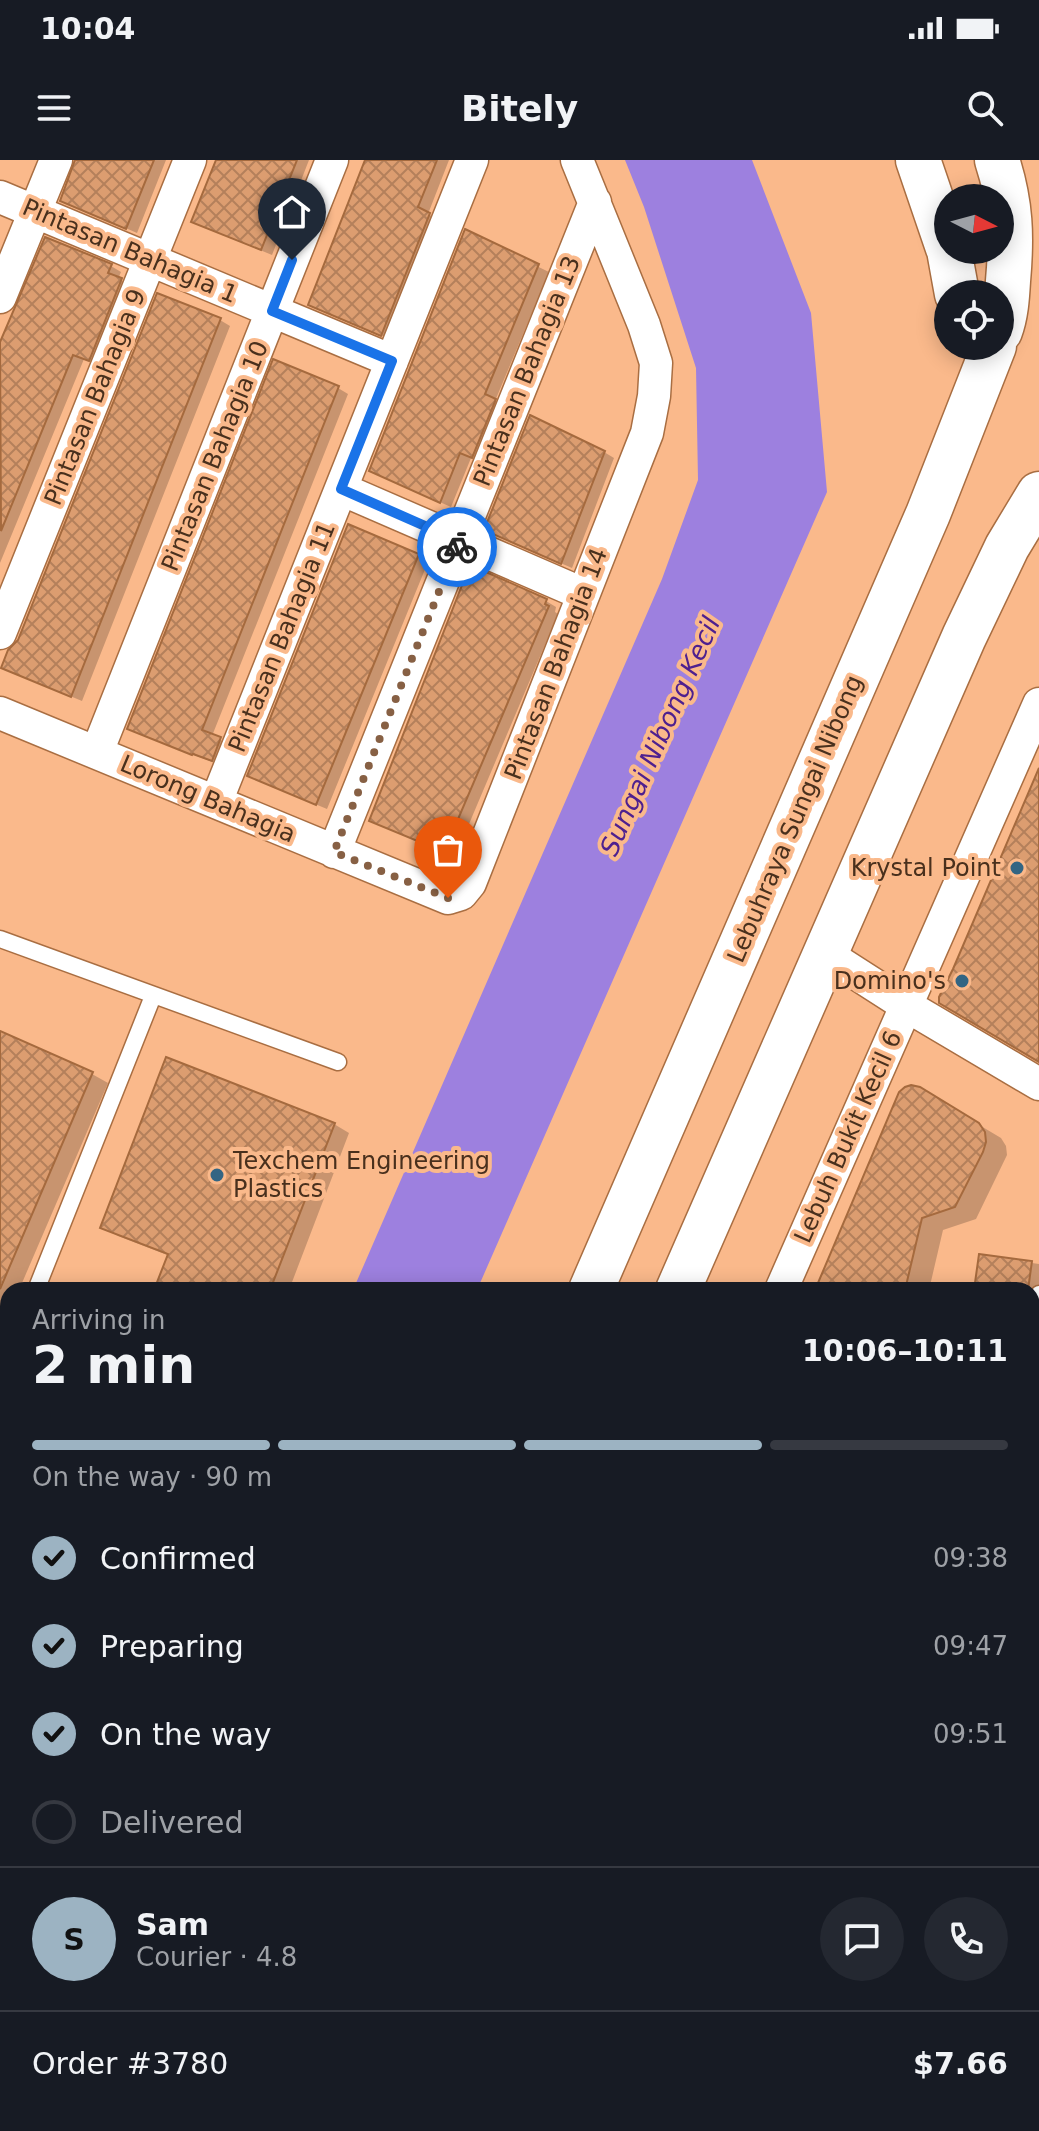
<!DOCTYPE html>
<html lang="en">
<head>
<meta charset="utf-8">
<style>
  body { margin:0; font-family:"DejaVu Sans",sans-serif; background:#242831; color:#f1f3f6; height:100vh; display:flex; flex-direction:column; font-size:30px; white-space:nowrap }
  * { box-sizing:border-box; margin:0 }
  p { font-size:26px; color:#9ea1a6 }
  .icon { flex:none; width:44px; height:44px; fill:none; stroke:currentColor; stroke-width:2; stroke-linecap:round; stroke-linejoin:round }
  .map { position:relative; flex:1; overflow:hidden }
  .panel { position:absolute; left:0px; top:1122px; width:1040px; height:850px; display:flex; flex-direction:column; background:#171b24; border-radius:24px 24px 0 0; box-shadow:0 4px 20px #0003 }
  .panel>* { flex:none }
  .needle { width:52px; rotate:96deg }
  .buttons { position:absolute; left:934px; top:24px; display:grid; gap:16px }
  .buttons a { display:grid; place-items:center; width:80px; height:80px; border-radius:50%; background:#171b24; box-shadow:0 4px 20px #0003; font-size:40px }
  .pin { position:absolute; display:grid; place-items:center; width:68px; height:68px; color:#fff; margin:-82px -34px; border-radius:50% 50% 50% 0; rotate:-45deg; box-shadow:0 0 8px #0007 }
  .pin .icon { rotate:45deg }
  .courier { position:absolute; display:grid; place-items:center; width:80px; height:80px; margin:-40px; border:6px solid #1a73e8; border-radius:50%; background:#fff; color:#222; box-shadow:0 2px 10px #0007 }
  .headline em { font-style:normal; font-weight:600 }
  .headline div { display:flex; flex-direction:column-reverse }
  .headline { display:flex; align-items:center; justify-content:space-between; height:136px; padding:0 32px }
  h1 { font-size:52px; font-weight:600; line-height:60px }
  .bar { display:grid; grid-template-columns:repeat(4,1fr); gap:12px 8px; align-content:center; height:96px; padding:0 32px }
  .bar i { height:10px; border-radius:6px; background:#363941 }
  .bar .selected { background:#9cb3c2 }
  .bar p { grid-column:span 4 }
  .line { display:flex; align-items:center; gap:20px; padding:0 32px; border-top:2px solid #363941 }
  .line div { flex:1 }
  .round { display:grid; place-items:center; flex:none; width:84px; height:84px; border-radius:42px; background:#242831 }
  ol { padding:0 32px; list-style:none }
  li { display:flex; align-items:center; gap:24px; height:88px }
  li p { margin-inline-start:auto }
  li .icon { padding:8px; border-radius:50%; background:#9cb3c2; color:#111; stroke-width:4 }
  li:last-child { color:#9ea1a6 }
  li i { width:44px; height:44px; border:4px solid #363941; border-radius:50% }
  .status { display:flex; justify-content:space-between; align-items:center; height:56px; padding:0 40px; background:#171b24; direction:ltr }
  .status svg { height:22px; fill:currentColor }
  header { display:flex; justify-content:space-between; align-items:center; height:104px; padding:0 32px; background:#171b24; font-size:36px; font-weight:600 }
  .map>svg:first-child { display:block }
  .water { fill:#9d80df }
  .shadow { fill:#0003 }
  .building { fill:url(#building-cross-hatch); stroke:#a56a3e; stroke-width:2 }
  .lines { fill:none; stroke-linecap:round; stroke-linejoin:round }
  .lane-casing { stroke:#a96e42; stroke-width:19 }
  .street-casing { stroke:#a96e42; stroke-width:35 }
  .secondary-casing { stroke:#a96e42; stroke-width:47 }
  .primary-casing { stroke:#a96e42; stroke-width:47 }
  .lane { stroke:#fff; stroke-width:16 }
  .street { stroke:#fff; stroke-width:32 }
  .secondary { stroke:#fff; stroke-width:44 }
  .primary { stroke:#fff; stroke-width:44 }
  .done { stroke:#876044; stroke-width:8; stroke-dasharray:0 14.4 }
  .route { stroke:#1a73e8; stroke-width:10 }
  .poi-dot { fill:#336583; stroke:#fab98b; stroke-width:3 }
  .labels { text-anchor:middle; stroke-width:8; stroke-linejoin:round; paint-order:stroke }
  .street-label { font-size:24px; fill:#49301d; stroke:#fab98b }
  .poi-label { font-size:24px; fill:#49301d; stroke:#fab98b; text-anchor:end }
  .water-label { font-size:26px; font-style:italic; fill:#4e208f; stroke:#fab98b }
</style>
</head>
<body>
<div class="status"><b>10:04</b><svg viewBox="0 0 49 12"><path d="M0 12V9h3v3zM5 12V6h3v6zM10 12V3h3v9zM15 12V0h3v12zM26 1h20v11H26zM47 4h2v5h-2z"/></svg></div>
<header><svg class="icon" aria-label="menu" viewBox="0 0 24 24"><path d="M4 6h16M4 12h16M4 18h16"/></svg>Bitely<svg class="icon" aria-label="search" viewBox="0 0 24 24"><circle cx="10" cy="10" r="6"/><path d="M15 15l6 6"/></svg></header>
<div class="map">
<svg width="1039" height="1971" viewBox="0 0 1039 1971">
  <defs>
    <pattern id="building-cross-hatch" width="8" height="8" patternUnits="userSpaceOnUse" patternTransform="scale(2)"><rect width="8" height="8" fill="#dc9d70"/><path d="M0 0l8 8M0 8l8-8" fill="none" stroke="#b4805b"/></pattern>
  </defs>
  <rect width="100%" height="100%" fill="#fab98b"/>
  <path class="water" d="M625,0H752L811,153L827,332L477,1130H353L662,419L698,320L696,208L644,47Z
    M8,1932V1964H131L129,1971H0V1951Z"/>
  <path class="shadow" d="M76,0H166L137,73L62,40Z
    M218,0H309L272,95L204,67Z
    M367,0H449L428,54L440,61L392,180L321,150Z
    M466,72L549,112L495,241L505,247L483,302L471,298L451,347L381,316Z
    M46,79L111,106L121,112L118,119L131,126L100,205L84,199L0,403V190Z
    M220,160L230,166L82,541L3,508Z
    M338,228L348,234L212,576L231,585L223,606L139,574Z
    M604,292L614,298L572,408L496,375Z
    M418,396L428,402L327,649L260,621Z
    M546,441L556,447L555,452L558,454L455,697L371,660Z
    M0,874L92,914L108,923L19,1130H8V1155L0,1174Z
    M919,929L1001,978L1006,986L1007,995L976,1059L943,1070L929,1130H817Z
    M334,964L349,973L289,1130H156L170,1096L118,1076L103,1067Z
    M981,1096L1039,1104V1176L1035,1203L1039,1198V1341L1032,1340V1130H976Z
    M85,1123L102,1130H82Z
    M8,1322V1401L0,1398V1343Z
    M1036,1410L1039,1412V1545L1032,1536V1411Z
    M0,1734L8,1738V1780L0,1798Z
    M1039,1859V1971H998L1002,1964H1032V1871Z
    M633,1964H696L693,1971H648Z
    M710,1964H877L873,1971H706Z"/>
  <path class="building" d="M75,0H154L126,69L60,41Z
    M216,0H297L261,90L191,62Z
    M365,0H437L418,47L430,53L381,176L308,145Z
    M465,69L539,104L485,234L496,239L472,298L460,293L440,343L369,311Z
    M45,77L112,104L108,113L122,118L89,201L73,195L1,371L0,182Z
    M157,133L221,158L71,537L1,508L8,490L18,480Z
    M273,199L339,226L202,570L221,577L212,601L193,594L192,595L127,569Z
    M530,255L605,291L561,404L484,370Z
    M348,364L419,394L316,645L247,616Z
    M470,405L547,439L545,444L549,446L444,692L369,661Z
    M1039,608V902L939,843V837L953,809Z
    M0,871L93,912L0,1129Z
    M166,897L335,963L270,1130H154L168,1094L100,1068Z
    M911,925L920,927L979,963L985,972L986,982L983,992L955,1047L922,1058L905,1130H815L899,932L905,927Z
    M979,1094L1032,1101L1028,1130H974Z"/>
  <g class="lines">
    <g class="lane-casing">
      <path id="lane" d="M0,779L338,902
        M36,1130L153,836
        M1032,1188L1039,1134
        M0,1222L8,1201
        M1032,1398L1039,1396
        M1032,1560L1039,1569"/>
    </g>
    <g class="street-casing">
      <path id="street" d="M0,37L392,201
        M0,137L56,0
        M341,329L583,434
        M0,473L190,0
        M0,553L448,738L461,734L470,723L647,273L654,236L656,203L644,165L577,0
        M97,592L332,0
        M216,642L472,0
        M334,692L595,42
        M826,794L907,846L1039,924
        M781,1130L1039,544
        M410,1971L413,1964"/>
    </g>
    <g class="secondary-casing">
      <path id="secondary" d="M0,1549L8,1552"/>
    </g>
    <g class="primary-casing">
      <path id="primary" d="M918,0L948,88
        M997,0C1011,43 1012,76 1008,121C1007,138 1006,155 1000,171
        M949,90L957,134
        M591,1130L928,354L994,186
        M678,1130L964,477L1007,387L1039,334
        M229,1971L232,1964
        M308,1971L312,1964"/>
    </g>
    <use href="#lane" class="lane"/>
    <use href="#street" class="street"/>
    <use href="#secondary" class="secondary"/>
    <use href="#primary" class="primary"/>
  </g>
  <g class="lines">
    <path class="done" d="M448,738L334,692L457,387"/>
    <path class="route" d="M292,100L272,151L392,201L341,329L459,381L457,387"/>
  </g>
  <g class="poi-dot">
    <circle cx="1017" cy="708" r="8"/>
    <circle cx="962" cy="821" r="8"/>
    <circle cx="217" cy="1015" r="8"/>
  </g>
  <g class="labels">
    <g class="street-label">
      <text transform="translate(130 91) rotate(23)" y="8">Pintasan Bahagia 1</text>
      <text transform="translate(527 211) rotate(-68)" y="8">Pintasan Bahagia 13</text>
      <text transform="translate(95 237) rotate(-68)" y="8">Pintasan Bahagia 9</text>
      <text transform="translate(215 296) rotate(-68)" y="8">Pintasan Bahagia 10</text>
      <text transform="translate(282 477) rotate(-68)" y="8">Pintasan Bahagia 11</text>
      <text transform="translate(556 504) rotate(-69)" y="8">Pintasan Bahagia 14</text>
      <text transform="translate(208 639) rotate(23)" y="8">Lorong Bahagia</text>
      <text transform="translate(795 659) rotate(-67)" y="8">Lebuhraya Sungai Nibong</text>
      <text transform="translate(848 977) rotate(-66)" y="8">Lebuh Bukit Kecil 6</text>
    </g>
    <g class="poi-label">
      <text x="1001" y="716">Krystal Point</text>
      <text x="946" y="829">Domino's</text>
      <text x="233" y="1009" text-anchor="start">Texchem Engineering<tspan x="233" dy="28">Plastics</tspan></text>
    </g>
    <g class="water-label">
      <text transform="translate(660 576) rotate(-66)" y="9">Sungai Nibong Kecil</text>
    </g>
  </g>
</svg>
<div class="buttons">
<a><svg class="needle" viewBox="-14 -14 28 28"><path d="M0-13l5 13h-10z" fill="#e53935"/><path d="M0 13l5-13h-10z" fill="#9ea1a6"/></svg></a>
<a><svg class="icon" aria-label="locate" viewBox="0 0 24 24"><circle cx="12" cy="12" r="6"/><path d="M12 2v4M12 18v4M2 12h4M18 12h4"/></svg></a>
</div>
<div class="pin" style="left:448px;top:738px;background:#ea580c"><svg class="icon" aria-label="bag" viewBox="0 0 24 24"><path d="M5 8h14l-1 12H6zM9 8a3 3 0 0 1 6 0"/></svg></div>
<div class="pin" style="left:292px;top:100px;background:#1f2937"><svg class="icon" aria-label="home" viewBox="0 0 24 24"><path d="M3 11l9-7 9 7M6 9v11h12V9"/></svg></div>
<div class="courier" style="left:457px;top:387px"><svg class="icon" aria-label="bike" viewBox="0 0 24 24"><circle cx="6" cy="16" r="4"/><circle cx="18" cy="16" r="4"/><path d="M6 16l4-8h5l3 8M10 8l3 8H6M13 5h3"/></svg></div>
<section class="panel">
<div class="headline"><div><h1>2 min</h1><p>Arriving in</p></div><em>10:06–10:11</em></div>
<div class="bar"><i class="selected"></i><i class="selected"></i><i class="selected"></i><i></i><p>On the way · 90 m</p></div>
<ol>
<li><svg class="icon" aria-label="check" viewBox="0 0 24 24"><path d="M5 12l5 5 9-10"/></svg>Confirmed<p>09:38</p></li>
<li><svg class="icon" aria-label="check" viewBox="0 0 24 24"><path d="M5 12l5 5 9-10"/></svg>Preparing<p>09:47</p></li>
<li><svg class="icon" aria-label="check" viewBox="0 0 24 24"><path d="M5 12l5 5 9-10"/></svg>On the way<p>09:51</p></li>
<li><i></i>Delivered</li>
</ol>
<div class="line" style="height:144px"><b class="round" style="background:#9cb3c2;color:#111">S</b><div><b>Sam</b><p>Courier · 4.8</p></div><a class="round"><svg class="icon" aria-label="chat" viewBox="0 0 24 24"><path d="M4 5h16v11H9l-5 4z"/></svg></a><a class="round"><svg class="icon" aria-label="phone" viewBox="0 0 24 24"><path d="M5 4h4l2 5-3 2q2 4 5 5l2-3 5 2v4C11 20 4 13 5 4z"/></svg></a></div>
<div class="line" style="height:104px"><div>Order #3780</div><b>$7.66</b></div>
</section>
</div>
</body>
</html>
